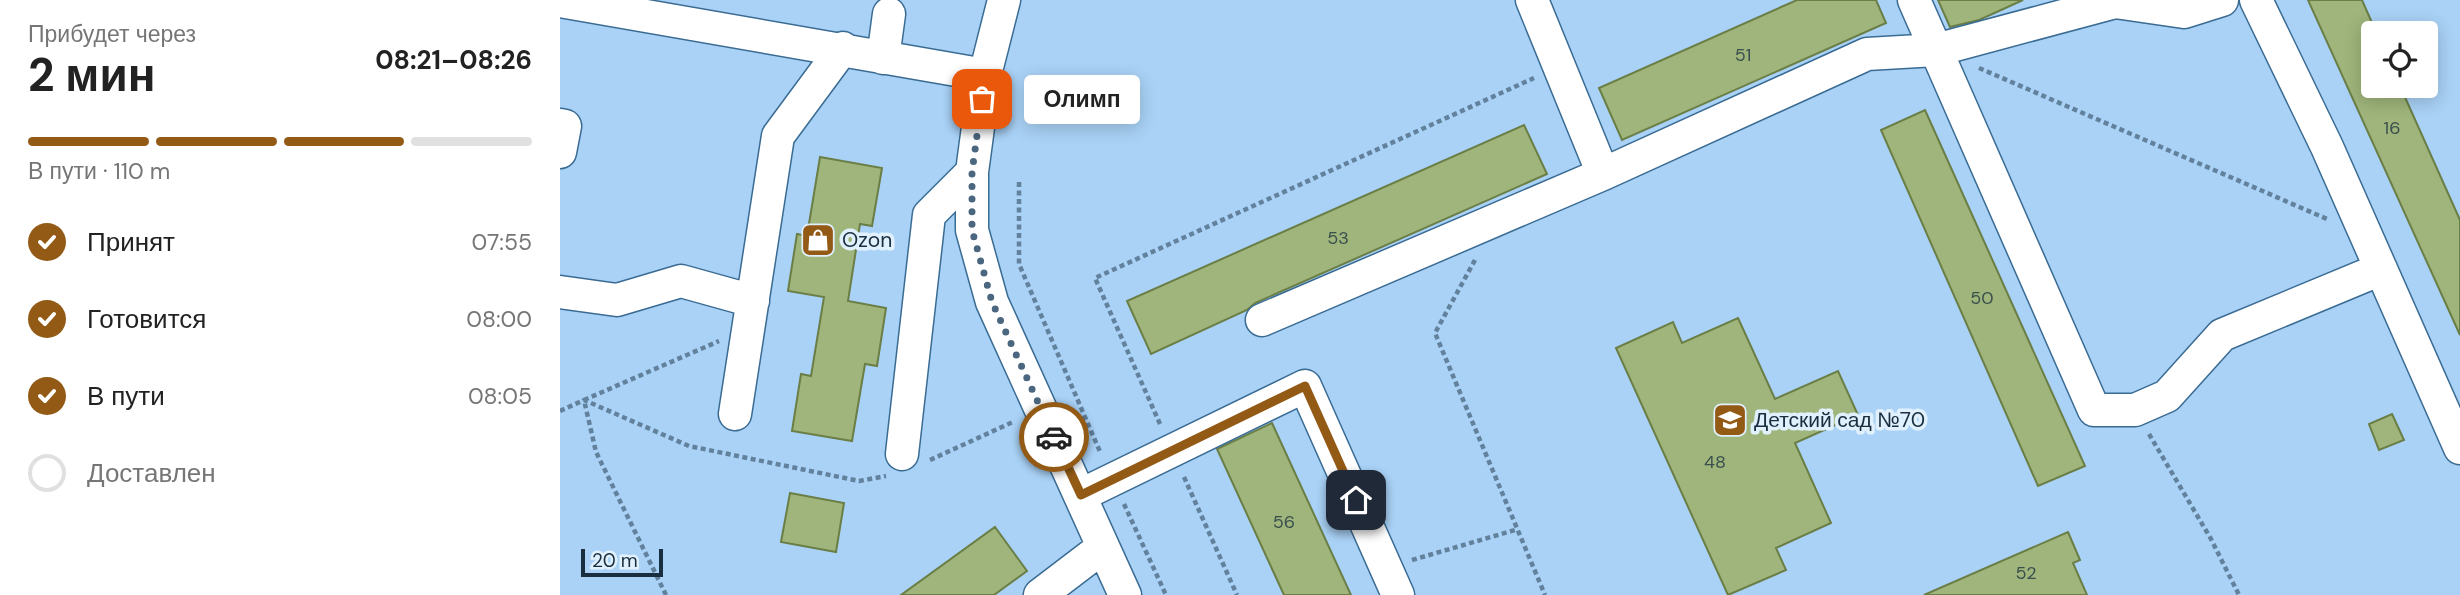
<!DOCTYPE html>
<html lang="ru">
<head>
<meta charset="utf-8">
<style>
  body { margin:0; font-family:"DM Sans",sans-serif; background:#f2f2f2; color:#222; height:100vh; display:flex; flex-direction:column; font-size:26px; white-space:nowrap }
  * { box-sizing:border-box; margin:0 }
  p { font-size:23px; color:#767676 }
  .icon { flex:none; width:38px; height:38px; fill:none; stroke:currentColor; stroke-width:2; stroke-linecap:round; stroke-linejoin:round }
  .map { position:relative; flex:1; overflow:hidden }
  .sheet { display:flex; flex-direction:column; background:#fff; width:560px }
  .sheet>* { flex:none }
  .tools { position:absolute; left:1801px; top:21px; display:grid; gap:14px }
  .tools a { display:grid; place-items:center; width:77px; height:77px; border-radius:7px; background:#fff; box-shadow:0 4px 18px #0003; font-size:35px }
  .scale { position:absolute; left:21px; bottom:18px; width:82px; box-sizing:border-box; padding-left:7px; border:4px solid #192e3f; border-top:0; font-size:19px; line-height:24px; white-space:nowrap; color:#192e3f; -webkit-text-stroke:5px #e0f0fd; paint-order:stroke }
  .pin { position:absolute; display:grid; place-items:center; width:60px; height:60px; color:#fff; margin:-30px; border-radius:14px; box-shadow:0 4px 10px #0006 }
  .courier { position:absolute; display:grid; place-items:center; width:70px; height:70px; margin:-35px; border:5px solid #935a16; border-radius:50%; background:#fff; color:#222; box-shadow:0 2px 9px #0007 }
  .bubble { position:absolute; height:49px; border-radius:7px; background:#fff; box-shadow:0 4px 18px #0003; font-size:23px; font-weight:700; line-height:49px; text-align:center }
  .head em { font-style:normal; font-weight:700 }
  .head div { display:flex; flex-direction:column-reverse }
  .head { display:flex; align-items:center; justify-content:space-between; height:119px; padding:0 28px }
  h1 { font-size:46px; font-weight:700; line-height:52px }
  .bar { display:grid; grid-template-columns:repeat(4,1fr); gap:10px 7px; align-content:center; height:84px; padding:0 28px }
  .bar i { height:9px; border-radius:5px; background:#e0e0e0 }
  .bar .active { background:#935a16 }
  .bar p { grid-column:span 4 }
  ol { padding:0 28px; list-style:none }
  li { display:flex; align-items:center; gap:21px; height:77px }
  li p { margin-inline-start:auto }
  li .icon { padding:7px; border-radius:50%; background:#935a16; color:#fff; stroke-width:4 }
  li:last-child { color:#767676 }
  li i { width:38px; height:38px; border:4px solid #e0e0e0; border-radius:50% }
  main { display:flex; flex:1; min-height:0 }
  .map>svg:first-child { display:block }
  .building { fill:#9fb57b; stroke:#6a7e46; stroke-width:2 }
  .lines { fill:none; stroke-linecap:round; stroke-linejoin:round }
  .minor-casing { stroke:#3a6b93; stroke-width:35 }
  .path { stroke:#62819c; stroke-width:4.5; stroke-dasharray:5 3.5; stroke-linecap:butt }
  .minor { stroke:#fff; stroke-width:32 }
  .done { stroke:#4b677f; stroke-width:7; stroke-dasharray:0 12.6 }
  .route { stroke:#935a16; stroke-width:9 }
  .labels { text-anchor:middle; stroke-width:7; stroke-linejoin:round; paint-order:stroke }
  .number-label { font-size:18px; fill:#3a504e }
  .poi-label { font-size:21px; fill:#192e3f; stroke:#e0f0fd; text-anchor:start }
</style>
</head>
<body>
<main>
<section class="sheet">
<div class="head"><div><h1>2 мин</h1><p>Прибудет через</p></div><em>08:21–08:26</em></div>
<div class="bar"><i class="active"></i><i class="active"></i><i class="active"></i><i></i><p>В пути · 110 m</p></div>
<ol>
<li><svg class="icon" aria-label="check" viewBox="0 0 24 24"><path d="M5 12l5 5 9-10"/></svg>Принят<p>07:55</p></li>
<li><svg class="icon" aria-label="check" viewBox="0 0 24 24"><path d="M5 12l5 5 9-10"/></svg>Готовится<p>08:00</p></li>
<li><svg class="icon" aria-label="check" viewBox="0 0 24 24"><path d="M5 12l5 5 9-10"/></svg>В пути<p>08:05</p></li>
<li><i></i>Доставлен</li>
</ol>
</section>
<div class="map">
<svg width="1900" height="595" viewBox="0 0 1900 595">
  <rect width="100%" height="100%" fill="#a9d2f6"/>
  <path class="building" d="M1237,0H1316L1326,23L1062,140L1039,88Z
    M1378,0H1463L1419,20L1390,27Z
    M1748,0H1802L1813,25V86H1840L1900,220V335Z
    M1365,110L1525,466L1478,486L1321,130Z
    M964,125L987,174L695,303L687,310L591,354L567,301Z
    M260,157L322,168L312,226L300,224L288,301L326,308L317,366L305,364L292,441L232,431L241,374L251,376L264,297L228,291L237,234L247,236Z
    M1178,318L1215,399L1278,371L1298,415L1235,443L1271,523L1216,548L1226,570L1168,595L1056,348L1113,322L1122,343Z
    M1832,414L1844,440L1819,450L1809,424Z
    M712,423L791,595H724L657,449Z
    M230,493L284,503L276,552L221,542Z
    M435,527L467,571L434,595H341Z
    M1508,532L1520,560L1513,563L1527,595H1364Z"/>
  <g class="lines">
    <g class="minor-casing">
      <path id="minor" d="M444,0L425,75L412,172V230L432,302L565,595
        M972,0L1043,174
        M1354,0L1376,50L1555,2L1624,12L1662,0
        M1696,0L1767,147L1900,448
        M0,1L425,75
        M323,58L329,14
        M0,125L5,126L0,152
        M0,292L57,300L121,281L193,301
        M702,320L1043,174L1307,54L1376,50L1534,410H1575L1607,396L1662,335L1821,269
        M175,414L218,136L283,48
        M342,454L369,215L412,172
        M521,495L745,386L838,595
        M480,595L543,547"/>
    </g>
    <path class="path" d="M1419,68L1767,219
      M459,182V264L541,454
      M915,260L875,333L985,595
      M0,411L24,400L129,446L299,481L326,476
      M600,424L535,278L974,78
      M1589,434L1651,539L1679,595
      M370,460L455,421
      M624,477L677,595
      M564,504L606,595
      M852,560L955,530
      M106,595L36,452L24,400L159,341"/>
    <use href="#minor" class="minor"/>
  </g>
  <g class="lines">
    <path class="done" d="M422,99L412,172V230L432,302L494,437"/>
    <path class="route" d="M494,437L521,495L745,386L796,500"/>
  </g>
  <defs>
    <g id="shop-square" transform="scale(1.75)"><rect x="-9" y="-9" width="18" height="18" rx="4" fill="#935a16" stroke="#e0f0fd"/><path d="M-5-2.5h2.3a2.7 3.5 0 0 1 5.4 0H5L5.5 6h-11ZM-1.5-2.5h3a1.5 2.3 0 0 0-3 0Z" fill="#fff"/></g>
    <g id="school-square" transform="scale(1.75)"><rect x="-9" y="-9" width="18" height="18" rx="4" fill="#935a16" stroke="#e0f0fd"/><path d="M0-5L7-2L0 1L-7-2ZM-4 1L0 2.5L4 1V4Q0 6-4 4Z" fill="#fff"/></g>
  </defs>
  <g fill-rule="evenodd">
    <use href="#shop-square" x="258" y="240"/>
    <use href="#school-square" x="1170" y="420"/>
  </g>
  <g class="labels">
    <g class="number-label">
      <text x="1183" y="61">51</text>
      <text x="1832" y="134">16</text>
      <text x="778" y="244">53</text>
      <text x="1422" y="304">50</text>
      <text x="1155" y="468">48</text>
      <text x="724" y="528">56</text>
      <text x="1466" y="579">52</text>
    </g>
    <g class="poi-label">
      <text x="282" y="247">Ozon</text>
      <text x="1194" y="427">Детский сад №70</text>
    </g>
  </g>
</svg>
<div class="tools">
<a><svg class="icon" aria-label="locate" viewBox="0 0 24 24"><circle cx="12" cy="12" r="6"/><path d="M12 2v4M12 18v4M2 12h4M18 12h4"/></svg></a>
</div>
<div class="scale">20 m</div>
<div class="pin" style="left:422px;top:99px;background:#ea580c"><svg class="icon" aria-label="bag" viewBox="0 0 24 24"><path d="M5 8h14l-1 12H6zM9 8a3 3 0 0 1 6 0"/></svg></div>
<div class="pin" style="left:796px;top:500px;background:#1f2937"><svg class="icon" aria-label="home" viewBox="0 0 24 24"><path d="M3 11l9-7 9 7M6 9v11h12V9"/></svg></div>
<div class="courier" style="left:494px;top:437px"><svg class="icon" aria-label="car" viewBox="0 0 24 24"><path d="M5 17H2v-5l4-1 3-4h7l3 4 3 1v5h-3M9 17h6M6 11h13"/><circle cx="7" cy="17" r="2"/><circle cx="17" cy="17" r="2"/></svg></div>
<div class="bubble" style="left:464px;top:75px;width:116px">Олимп</div>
</div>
</main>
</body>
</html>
